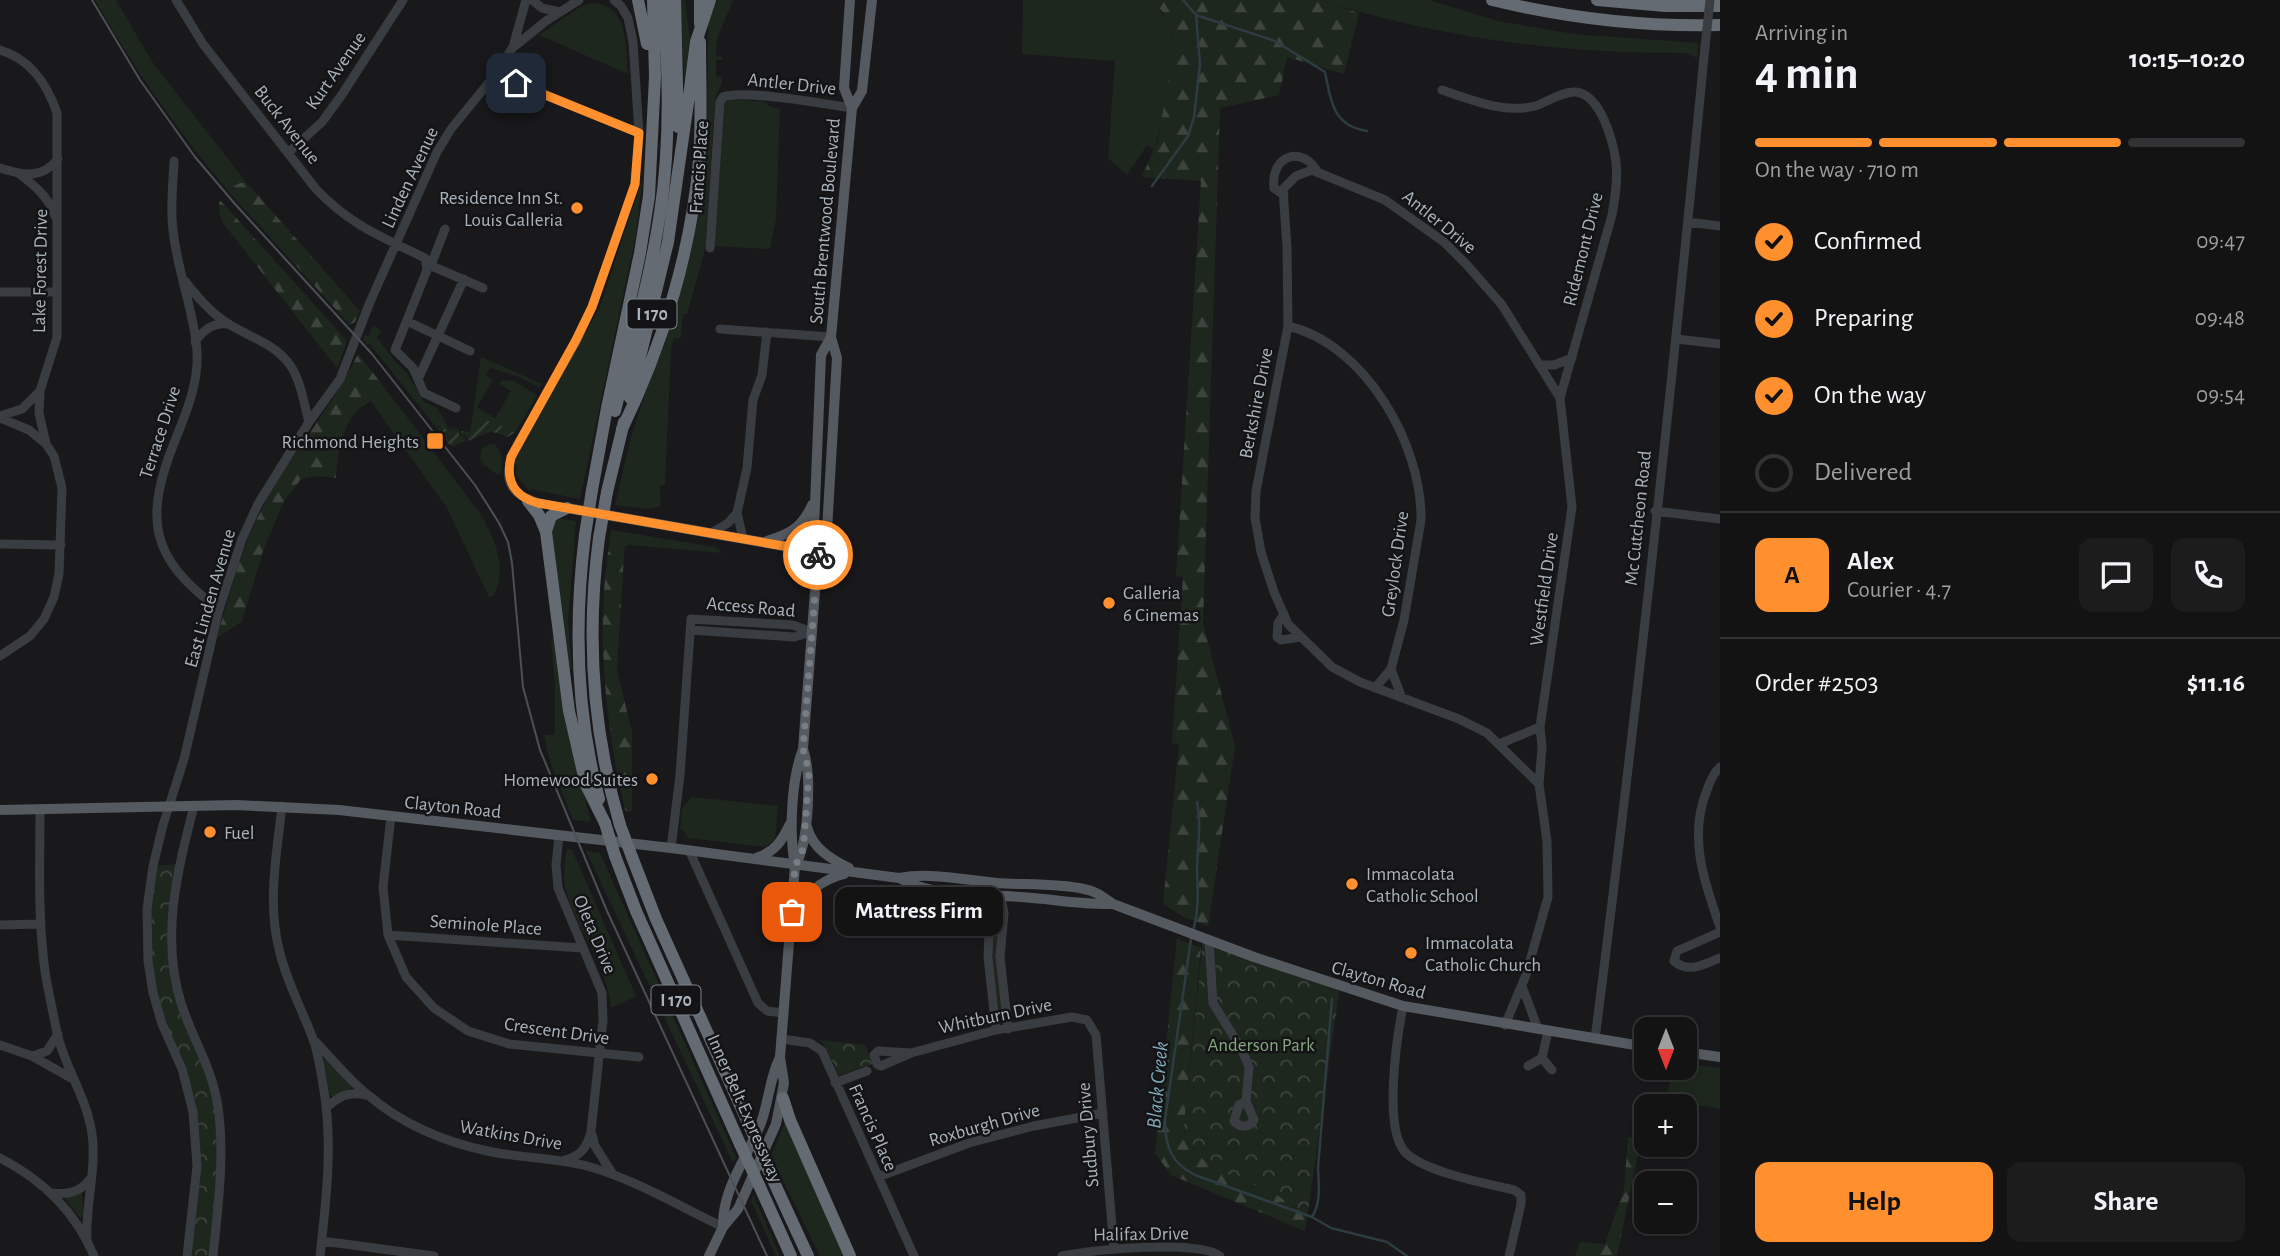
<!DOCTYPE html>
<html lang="en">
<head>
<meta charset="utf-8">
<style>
  body { margin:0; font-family:"Alegreya Sans",sans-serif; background:#1c1c1d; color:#f1f3f6; height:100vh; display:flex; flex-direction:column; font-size:26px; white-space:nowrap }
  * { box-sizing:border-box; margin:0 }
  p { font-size:23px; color:#9d9ea0 }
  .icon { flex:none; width:38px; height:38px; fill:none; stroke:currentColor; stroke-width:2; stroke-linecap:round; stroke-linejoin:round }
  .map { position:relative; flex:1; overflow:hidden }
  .details { display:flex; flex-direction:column; background:#131314; width:560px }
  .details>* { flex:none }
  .needle { width:46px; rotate:180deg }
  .controls { position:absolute; left:1634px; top:1017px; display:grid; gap:14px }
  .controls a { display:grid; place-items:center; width:63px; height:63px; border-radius:14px; background:#131314; box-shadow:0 4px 10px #0003,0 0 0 2px #323234; font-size:35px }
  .pin { position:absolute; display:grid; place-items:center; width:60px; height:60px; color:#fff; margin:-30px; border-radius:14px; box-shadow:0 4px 10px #0006 }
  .courier { position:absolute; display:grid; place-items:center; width:70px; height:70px; margin:-35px; border:5px solid #ff902d; border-radius:50%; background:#fff; color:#222; box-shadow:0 2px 9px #0007 }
  .bubble { position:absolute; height:49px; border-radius:14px; background:#131314; box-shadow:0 4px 10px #0003,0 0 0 2px #323234; font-size:23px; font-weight:600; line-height:49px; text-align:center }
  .headline em { font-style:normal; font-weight:600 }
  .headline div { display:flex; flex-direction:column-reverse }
  .headline { display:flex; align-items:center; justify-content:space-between; height:119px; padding:0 35px }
  h1 { font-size:46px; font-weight:600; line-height:52px }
  .bar { display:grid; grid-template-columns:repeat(4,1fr); gap:10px 7px; align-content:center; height:84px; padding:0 35px }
  .bar i { height:9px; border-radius:5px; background:#323234 }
  .bar .on { background:#ff902d }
  .bar p { grid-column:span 4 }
  .line { display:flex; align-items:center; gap:18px; padding:0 35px; border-top:2px solid #323234 }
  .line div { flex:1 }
  .round { display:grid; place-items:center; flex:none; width:74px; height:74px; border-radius:14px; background:#1c1c1d }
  ol { padding:0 35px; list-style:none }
  li { display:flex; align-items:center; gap:21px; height:77px }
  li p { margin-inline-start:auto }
  li .icon { padding:7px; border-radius:50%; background:#ff902d; color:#111; stroke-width:4 }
  li:last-child { color:#9d9ea0 }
  li i { width:38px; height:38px; border:4px solid #323234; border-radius:50% }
  .cta { display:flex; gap:14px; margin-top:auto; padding:14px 35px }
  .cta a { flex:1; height:80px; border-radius:14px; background:#ff902d; color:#111; font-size:28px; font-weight:600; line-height:80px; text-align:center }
  .cta a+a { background:#1c1c1d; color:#f1f3f6 }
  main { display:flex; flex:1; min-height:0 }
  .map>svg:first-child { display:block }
  .grass { fill:#1e271e }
  .forest { fill:url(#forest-firs) }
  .park { fill:url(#park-crowns) }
  .garden { fill:url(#garden-furrows) }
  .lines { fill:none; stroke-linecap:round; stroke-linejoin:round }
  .stream { stroke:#2d3c41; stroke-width:2.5 }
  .minor { stroke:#393c41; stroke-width:9 }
  .major { stroke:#555a60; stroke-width:10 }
  .highway { stroke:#656b72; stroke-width:12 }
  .tram { stroke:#4c5056; stroke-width:2 }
  .minor-bridge { stroke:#393c41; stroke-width:9 }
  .highway-bridge { stroke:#656b72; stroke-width:12 }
  .done { stroke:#777d84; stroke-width:7; stroke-dasharray:0 12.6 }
  .route { stroke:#ff902d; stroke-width:9 }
  .poi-dot { fill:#ff902d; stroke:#141416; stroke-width:2.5 }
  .labels { text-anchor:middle; stroke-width:5; stroke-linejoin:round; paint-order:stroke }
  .shield { fill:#141416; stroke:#7d838a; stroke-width:2 }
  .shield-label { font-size:18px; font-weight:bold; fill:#aab3bc }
  .street-label { font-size:19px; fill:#aab3bc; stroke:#141416 }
  .poi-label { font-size:19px; fill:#aab3bc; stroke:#141416; text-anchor:start }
  .park-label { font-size:19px; fill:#85a880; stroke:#141416 }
  .water-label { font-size:21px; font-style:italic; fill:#7fa9b9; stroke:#141416 }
</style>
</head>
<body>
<main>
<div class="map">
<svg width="1720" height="1256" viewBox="0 0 1720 1256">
  <defs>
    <pattern id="forest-firs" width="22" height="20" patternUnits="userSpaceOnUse" patternTransform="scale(1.75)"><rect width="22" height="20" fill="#1e271e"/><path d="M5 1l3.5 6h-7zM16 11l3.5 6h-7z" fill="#3c443d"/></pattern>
    <pattern id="park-crowns" width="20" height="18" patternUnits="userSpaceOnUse" patternTransform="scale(1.75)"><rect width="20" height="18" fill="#1e271e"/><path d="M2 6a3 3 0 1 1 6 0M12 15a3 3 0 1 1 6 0" fill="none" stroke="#3c443d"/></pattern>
    <pattern id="garden-furrows" width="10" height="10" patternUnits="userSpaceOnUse" patternTransform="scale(1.75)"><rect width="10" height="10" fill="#1e271e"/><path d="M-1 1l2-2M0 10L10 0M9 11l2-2" fill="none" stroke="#3c443d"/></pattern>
  </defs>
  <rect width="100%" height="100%" fill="#19191b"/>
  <path class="grass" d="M95,0H116L153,63L247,183L234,186L230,193C179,133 134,69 95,0Z
    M680,0H685L691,45L685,91Z
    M717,0H733L717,39L716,56L723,57L722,60H716V76L722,77C722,90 716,90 715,102L705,250L687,314H683L681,338H674L671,348L665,485L660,486L661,504L659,507L647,509L615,505L631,437L689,260L697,224L705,176L707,143L708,23Z
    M1023,0H1151C1160,9 1169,20 1171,33C1175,54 1162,129 1154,149L1147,145L1127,175L1108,158L1115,61L1022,54Z
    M1320,0H1429L1498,21L1574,34L1698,43L1697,58L1686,53C1563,54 1438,38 1320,0Z
    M592,3C630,5 625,45 628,74L539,35L580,7Z
    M730,99L766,102L768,106L780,109L776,219L770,248L768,249L714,246L724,106L725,100Z
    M642,180L636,235L580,499L530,489L529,491L516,475V457L600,307Z
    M373,326L381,330L377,338L395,361L407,373L424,402L437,408L448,427L458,429L459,431L439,426L437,428L369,343L367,345L363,340L365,335L368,336Z
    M481,357L542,384L539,387L517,376L490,368L486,375L493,380L477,407L495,418L511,391L499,384L503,380L514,381L537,395L515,433L490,421L470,432Z
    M381,383L480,513C494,536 509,571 493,596L489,597L447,508L370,400L381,391Z
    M490,444H495L502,456L501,473L498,475L484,465L480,459L482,448Z
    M557,518L576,521L568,621L572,669H568L551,529Z
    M611,530L715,547L723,553L628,545L625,548L624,555L621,551L615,549L608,552Z
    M551,638H554L565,722L591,822L573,820L550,762L544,735H552L555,732V686Z
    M692,797L778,806L775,840L765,847L688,838L683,830L680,829L682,808Z
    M567,848L572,850L636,996L611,1008C607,965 578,931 566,891C562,878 565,862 567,848Z
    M586,851L600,853L736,1157L733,1163Z
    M998,910L1004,1013L1001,1014L999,1011C996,988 987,930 998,910Z
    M326,1058L352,1087V1088L334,1096H330L323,1060Z
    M1685,1063L1720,1068V1109L1667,1099L1672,1068H1685Z
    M786,1120L847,1256H820L771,1156Z
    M82,1191L83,1216L80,1218L65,1198Z
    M753,1195L754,1197L780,1256H776L752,1202L750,1206Z"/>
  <path class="forest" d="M1151,0H1320L1359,13L1344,74L1287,57L1279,95L1220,108L1203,623L1235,746L1208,926L1184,917L1163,904L1179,744L1172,743L1183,577L1176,576L1201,181L1142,177L1158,139L1168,84L1172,34L1163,12Z
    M240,183H247L360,311L355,322L350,325L241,205L230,193L234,186Z
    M221,201L347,341L337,368L223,223L219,213V202Z
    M358,354L381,383V391C374,401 362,405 355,413C341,430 337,457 336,478L317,476L301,479L284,501L263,551L242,621L217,638C229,595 240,551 261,511C289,456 331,410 358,354Z
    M615,549L621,551L624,555L617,670L632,732V810L628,812L625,810C606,726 596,637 608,552Z
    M1177,939L1201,948L1184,1125L1186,1142L1213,1169L1258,1185L1275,1193L1294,1208L1308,1211L1305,1231L1171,1175L1155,1153Z
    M1636,1136L1639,1141V1150L1617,1256H1575L1580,1242L1605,1244L1624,1189L1628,1138Z"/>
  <path class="park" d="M180,864L174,890L177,984L200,1046L221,1132L213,1256H187L194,1195L193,1112L162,1024L148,961L153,866Z
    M1203,938L1340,986L1308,1211L1294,1208L1275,1193L1258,1185L1213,1169L1186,1142L1184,1125Z
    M819,1040L866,1045L872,1064L839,1076L824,1044Z"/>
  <path class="garden" d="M485,420L496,423L515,433L507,437C486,427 486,435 467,441V436L461,434V431L470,432L478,422Z
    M443,425L446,429L459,431V435L465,437V441L451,447L437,428Z"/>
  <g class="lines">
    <path class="stream" d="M1196,15L1275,41L1325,72C1331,100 1332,126 1367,131
      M1152,186L1188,136L1194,117L1200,64L1196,15L1183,0
      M1193,932C1199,910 1198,893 1197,870C1197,847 1202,826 1197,802
      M1191,939L1165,1120C1165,1146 1171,1163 1195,1175L1312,1217L1331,1228L1387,1242L1407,1256
      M1312,1217C1321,1203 1319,1184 1318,1168L1332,999"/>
    <path class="minor" d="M176,0L203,44L316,189C350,225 382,237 425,258L427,270L395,350L413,368L424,393L456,408
      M532,0L542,8L560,12
      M515,46L546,21L579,0
      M0,50C31,59 47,84 57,113V337L40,391L39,413L46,444L54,456L62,488L59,574L54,597L44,619L30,636L0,656
      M495,75L639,133
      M1442,90C1471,100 1504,114 1535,106C1548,102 1562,91 1576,92C1601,95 1613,141 1616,162C1618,180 1615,198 1612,215L1560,398L1572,507L1540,727L1542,747L1539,784
      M288,153L322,122L341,96L403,0
      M174,161C173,184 170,208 173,230C177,271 194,310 197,351C199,381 187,411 176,438C144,517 148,557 219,609
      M0,168C23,175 41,180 58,159
      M18,173C34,185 49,197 55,216
      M1284,195L1274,188C1270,154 1304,145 1318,173
      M1688,222L1720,226
      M710,248L720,102L723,97C742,89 826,104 852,108
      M427,264L483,288
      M431,265L445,229
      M185,281C197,297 210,312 227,323C249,337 274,343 290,365C301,381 304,404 309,422
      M0,292H57
      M413,324L470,351
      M1288,326C1365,344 1422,444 1421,520L1404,620L1391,669L1375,688
      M720,329L831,337
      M1676,339L1720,344
      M195,342C203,330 213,322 228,324
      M1539,365H1554L1572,358
      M418,379L464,279
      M0,416L22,409L40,391
      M0,418L29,430L45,443
      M567,508C531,502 493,497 515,449L577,340L592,307L635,184L639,133L633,42L628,18L621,6L614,0
      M1655,511L1720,519
      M713,532L728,523L737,513
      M743,538L737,513L747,468L753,400L762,375L767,332
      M0,544L61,545
      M1284,614L1278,623L1277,637L1281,640L1301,637
      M691,630L794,637L812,632
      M1391,669L1402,698
      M1499,744L1540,727
      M1720,767C1713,774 1710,781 1707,790C1688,836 1704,882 1720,927
      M194,806C177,872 160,939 182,1006C194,1042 212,1067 218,1107C225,1156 218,1206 213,1256
      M282,806C277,852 267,902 279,949C286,981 302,1009 313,1039C319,1055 321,1074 324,1091C333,1145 326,1202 320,1256
      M40,809C40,857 38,906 43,954C45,980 52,1006 57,1033C65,1068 87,1098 92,1134C97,1169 85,1205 87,1240
      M391,816L383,887L388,935L406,977L434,1008L468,1031L509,1044L639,1057
      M559,835L556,865L558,888L602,993L603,1020L591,1131L595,1146L612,1173
      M671,848L680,775L691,619L793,625L812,632
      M689,850L758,1003L767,1011L784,1013
      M1001,897L1004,913L1000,957L1008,1029
      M0,925L41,924
      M1720,932L1677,951L1674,961C1689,974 1704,964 1720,958
      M388,935L582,948
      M1209,941L1213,1003L1242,1050L1249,1067L1246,1101L1239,1105L1234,1121C1240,1128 1249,1128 1254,1120L1246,1101
      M1522,986L1538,1029
      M1403,1006C1397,1037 1382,1132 1407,1154C1429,1173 1485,1183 1514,1190L1521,1195V1204L1509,1256
      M1505,1025L1526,975L1548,897L1547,841L1539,784L1487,733L1459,719L1360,682L1332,667L1288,624L1274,592L1261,552L1255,518L1256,491L1288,326L1287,247L1283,189L1296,176L1312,170L1385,200L1444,242L1467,265L1502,305L1560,398
      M996,1030L988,957L990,911L1001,897
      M781,1039L810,1043L822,1051L914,1256
      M1595,1039C1637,709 1673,378 1705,47
      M316,1042C333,1060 349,1080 368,1095C403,1125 447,1143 492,1152C524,1158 556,1158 587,1166C634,1179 679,1206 723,1227
      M0,1045L32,1056L71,1078
      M911,1053L881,1066L877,1064L874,1055L878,1051L911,1053L996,1030L1072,1017L1087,1020L1096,1035L1114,1249
      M33,1056L47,1051L58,1034
      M1542,1058L1552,1070
      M1528,1066L1542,1058L1548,1031
      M835,1083L867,1071
      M326,1108C339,1096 348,1091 366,1095
      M0,1158C43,1180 75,1211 94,1256
      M565,1160C581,1156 587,1147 591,1132
      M878,1177L969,1143L1034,1126L1103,1113
      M51,1193C66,1195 81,1192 90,1179
      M322,1241L434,1256
      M187,1256L197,1166L193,1112L182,1069L162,1024L153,993L148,961L147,909L153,866L163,825L184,759L219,609L242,539L258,504L309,422L340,379L370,302L437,152L451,129L495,75L513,47L526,0
      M1062,1256C1092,1250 1197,1239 1220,1256"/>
    <path class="major" d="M852,108L862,91L872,0
      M567,508L818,552
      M767,541C789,534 802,528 812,505
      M818,552L814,529L821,355L831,337
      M0,810L236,805L339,810L671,848L899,878C931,872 965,880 997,883C1026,885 1055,883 1084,889C1096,891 1103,897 1113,904
      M807,827C812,848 831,859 849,868
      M756,858C775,852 782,841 790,824
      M795,866C809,843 812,774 803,749
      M899,878C932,897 983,894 1021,897C1052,899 1082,905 1113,904L1254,957L1403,1006L1647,1047
      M794,916C805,894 820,880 844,874
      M1685,1052L1720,1057
      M723,1227C722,1187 749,1156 762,1120C769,1099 770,1077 780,1057
      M709,1256L723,1227L738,1209L776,1124L784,1083L780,1057L795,866C789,833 791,780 803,749L818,552L827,530L837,358L831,337L852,108L844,88L850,0"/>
    <path class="highway" d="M638,0L647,44
      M675,0L678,127
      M700,0V24
      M1492,0C1567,18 1643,27 1720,25
      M1597,0L1665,6H1720
      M630,398L668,242L689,96
      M615,411C631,345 650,280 660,213C671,143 669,70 663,0
      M622,429C662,347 691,252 699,161C702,121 700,82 700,42
      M592,490L607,408L640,253L649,196L655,77L653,0
      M607,492L624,422
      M528,501L539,515L546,532L569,711L586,785L605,823
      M546,531L551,516L567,508
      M585,535C574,623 576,713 599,799
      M599,538C586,636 592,730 620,825
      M615,856L636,911L740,1144
      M632,857L656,919L749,1125
      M783,1098L790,1120L850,1256
      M767,1167L808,1256
      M759,1185L791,1256"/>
    <path class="tram" d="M92,0L140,80L195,157L235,204L372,354L475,485L499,523L508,542L512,563L523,687L540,750L607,911L767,1256"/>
    <path class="minor-bridge" d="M1705,47L1710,0"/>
    <path class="highway-bridge" d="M689,96L696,42L710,0
      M585,535L592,490
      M599,538L607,492
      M605,823L615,856
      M620,825L632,857
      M749,1125L767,1167
      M740,1144L759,1185"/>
  </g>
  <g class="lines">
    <path class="done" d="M792,912L795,866L802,852L804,840L809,772L803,749L818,555"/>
    <path class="route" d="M516,83L639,133L635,184L592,307L576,340L511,457C505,481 515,497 538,503L818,552V555"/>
  </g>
  <g class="poi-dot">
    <circle cx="577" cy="208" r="7"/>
    <rect x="426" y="432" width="18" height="18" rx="3.5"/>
    <circle cx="1109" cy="603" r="7"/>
    <circle cx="652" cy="779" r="7"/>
    <circle cx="210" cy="832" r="7"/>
    <circle cx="1352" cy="884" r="7"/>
    <circle cx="1411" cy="953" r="7"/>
  </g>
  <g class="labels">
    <g class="shield">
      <rect x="627.5" y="299.5" width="49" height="29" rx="5"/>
      <rect x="651.5" y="985.5" width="49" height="29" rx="5"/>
    </g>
    <g class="shield-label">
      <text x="652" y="320">I 170</text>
      <text x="676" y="1006">I 170</text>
    </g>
    <g class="street-label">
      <text transform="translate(335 70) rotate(-55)" y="7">Kurt Avenue</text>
      <text transform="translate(792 83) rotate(6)" y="7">Antler Drive</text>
      <text transform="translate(288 124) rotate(52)" y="7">Buck Avenue</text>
      <text transform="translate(698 167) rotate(-86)" y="7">Francis Place</text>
      <text transform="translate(409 177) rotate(-65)" y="7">Linden Avenue</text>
      <text transform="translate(824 221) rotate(-85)" y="7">South Brentwood Boulevard</text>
      <text transform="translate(1440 221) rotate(39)" y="7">Antler Drive</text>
      <text transform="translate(1582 249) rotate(-76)" y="7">Ridemont Drive</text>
      <text transform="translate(39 271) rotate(-89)" y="7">Lake Forest Drive</text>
      <text transform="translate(1255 403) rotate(-79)" y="7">Berkshire Drive</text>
      <text transform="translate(159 432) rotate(-72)" y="7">Terrace Drive</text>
      <text transform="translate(1637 518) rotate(-84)" y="7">Mc Cutcheon Road</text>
      <text transform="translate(1394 564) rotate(-82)" y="7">Greylock Drive</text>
      <text transform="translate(1543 589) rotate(-82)" y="7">Westfield Drive</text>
      <text transform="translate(209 598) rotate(-74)" y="7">East Linden Avenue</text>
      <text transform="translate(751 606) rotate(5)" y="7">Access Road</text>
      <text transform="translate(453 806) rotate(6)" y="7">Clayton Road</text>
      <text transform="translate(486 924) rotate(4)" y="7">Seminole Place</text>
      <text transform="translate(596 934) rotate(67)" y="7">Oleta Drive</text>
      <text transform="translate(1379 979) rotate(16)" y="7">Clayton Road</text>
      <text transform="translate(995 1015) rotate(-12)" y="7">Whitburn Drive</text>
      <text transform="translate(557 1030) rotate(8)" y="7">Crescent Drive</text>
      <text transform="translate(746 1108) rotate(66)" y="7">Inner Belt Expressway</text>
      <text transform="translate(984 1124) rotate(-16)" y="7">Roxburgh Drive</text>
      <text transform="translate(874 1127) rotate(66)" y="7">Francis Place</text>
      <text transform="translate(511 1134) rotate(10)" y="7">Watkins Drive</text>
      <text transform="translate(1087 1135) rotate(-95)" y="7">Sudbury Drive</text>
      <text transform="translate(1141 1233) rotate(-1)" y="7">Halifax Drive</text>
    </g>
    <g class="poi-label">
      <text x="563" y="204" text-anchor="end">Residence Inn St.<tspan x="563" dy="22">Louis Galleria</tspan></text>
      <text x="419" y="448" text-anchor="end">Richmond Heights</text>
      <text x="1123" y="599">Galleria<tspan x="1123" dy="22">6 Cinemas</tspan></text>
      <text x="638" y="786" text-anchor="end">Homewood Suites</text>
      <text x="224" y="839">Fuel</text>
      <text x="1366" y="880">Immacolata<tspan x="1366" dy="22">Catholic School</tspan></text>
      <text x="1425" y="949">Immacolata<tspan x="1425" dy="22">Catholic Church</tspan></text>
    </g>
    <g class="park-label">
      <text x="1261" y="1051">Anderson Park</text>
    </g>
    <g class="water-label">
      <text transform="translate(1157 1085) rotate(-85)" y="7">Black Creek</text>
    </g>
  </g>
</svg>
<div class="controls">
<a><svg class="needle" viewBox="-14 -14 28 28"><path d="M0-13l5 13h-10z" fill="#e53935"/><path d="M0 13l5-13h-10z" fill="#9d9ea0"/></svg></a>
<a>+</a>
<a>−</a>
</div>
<div class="pin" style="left:792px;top:912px;background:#ea580c"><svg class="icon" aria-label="bag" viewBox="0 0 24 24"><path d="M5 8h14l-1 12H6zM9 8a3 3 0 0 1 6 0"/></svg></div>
<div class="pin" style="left:516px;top:83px;background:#1f2937"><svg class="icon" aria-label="home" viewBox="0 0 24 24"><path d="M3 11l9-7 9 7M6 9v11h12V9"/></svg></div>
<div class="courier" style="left:818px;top:555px"><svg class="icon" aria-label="bike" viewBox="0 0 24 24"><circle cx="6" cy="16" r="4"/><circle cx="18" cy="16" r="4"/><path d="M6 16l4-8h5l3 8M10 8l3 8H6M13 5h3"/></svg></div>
<div class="bubble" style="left:835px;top:887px;width:168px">Mattress Firm</div>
</div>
<section class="details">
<div class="headline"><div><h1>4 min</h1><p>Arriving in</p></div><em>10:15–10:20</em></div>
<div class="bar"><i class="on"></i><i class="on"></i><i class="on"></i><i></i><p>On the way · 710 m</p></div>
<ol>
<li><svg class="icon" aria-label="check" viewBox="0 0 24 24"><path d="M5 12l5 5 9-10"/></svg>Confirmed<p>09:47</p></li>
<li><svg class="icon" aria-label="check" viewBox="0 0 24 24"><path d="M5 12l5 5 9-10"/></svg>Preparing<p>09:48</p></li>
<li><svg class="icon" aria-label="check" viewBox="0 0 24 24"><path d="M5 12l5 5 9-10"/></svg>On the way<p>09:54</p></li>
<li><i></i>Delivered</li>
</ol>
<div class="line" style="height:126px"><b class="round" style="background:#ff902d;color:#111">A</b><div><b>Alex</b><p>Courier · 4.7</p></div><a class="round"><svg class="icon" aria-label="chat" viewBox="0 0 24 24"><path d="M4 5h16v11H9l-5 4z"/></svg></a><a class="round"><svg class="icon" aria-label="phone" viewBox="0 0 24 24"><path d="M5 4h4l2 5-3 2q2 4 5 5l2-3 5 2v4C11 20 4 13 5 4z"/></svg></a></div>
<div class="line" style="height:91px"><div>Order #2503</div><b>$11.16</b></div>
<div class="cta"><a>Help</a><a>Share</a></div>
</section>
</main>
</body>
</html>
